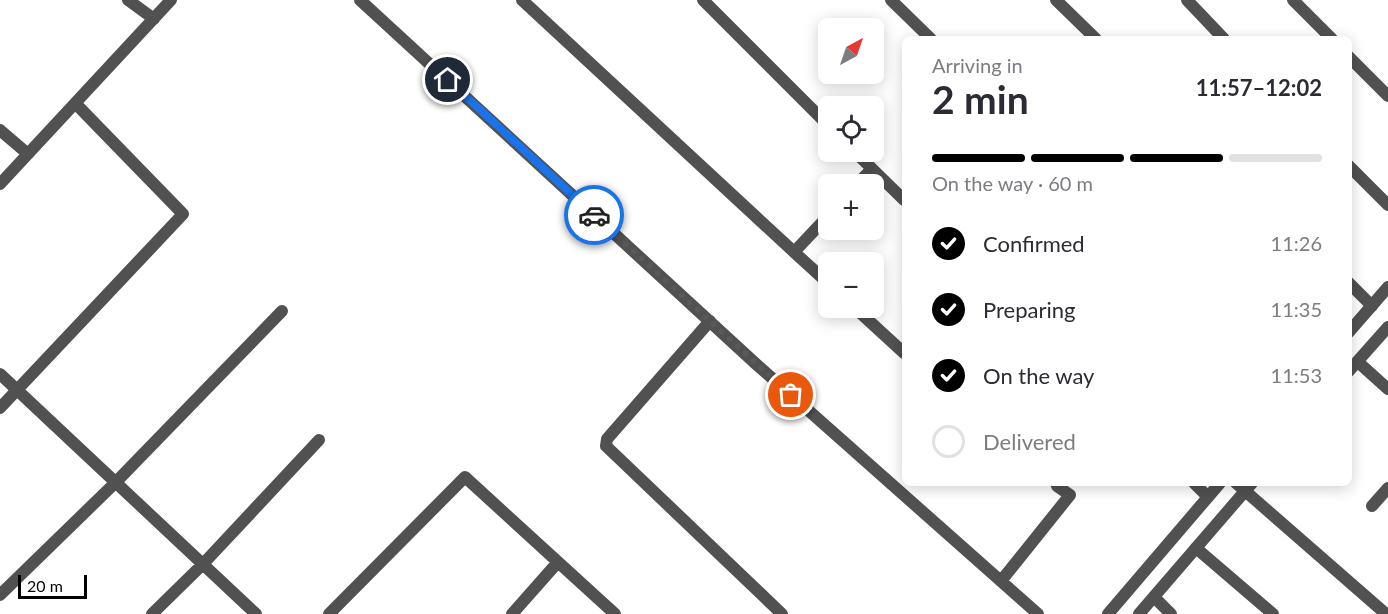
<!DOCTYPE html>
<html lang="en">
<head>
<meta charset="utf-8">
<style>
  body { margin:0; font-family:Lato,sans-serif; background:#f2f2f3; color:#2b2b33; height:100vh; display:flex; flex-direction:column; font-size:22px; white-space:nowrap }
  * { box-sizing:border-box; margin:0 }
  p { font-size:20px; color:#7c7c81 }
  .icon { flex:none; width:33px; height:33px; fill:none; stroke:currentColor; stroke-width:2; stroke-linecap:round; stroke-linejoin:round }
  .map { position:relative; flex:1; overflow:hidden }
  .sheet { position:absolute; left:902px; top:36px; width:450px; height:450px; display:flex; flex-direction:column; background:#fff; border-radius:9px; box-shadow:0 3px 15px #0003 }
  .sheet>* { flex:none }
  .needle { width:39px; rotate:40deg }
  .controls { position:absolute; left:818px; top:18px; display:grid; gap:12px }
  .controls a { display:grid; place-items:center; width:66px; height:66px; border-radius:9px; background:#fff; box-shadow:0 3px 15px #0003; font-size:30px }
  .scale { position:absolute; left:18px; bottom:15px; width:69px; box-sizing:border-box; padding-left:6px; border:3px solid #000; border-top:0; font-size:16px; line-height:21px; white-space:nowrap; color:#000; -webkit-text-stroke:4px #fff; paint-order:stroke }
  .pin { position:absolute; display:grid; place-items:center; width:51px; height:51px; color:#fff; margin:-26px; border:3px solid #fff; border-radius:50%; box-shadow:0 2px 6px #0007 }
  .courier { position:absolute; display:grid; place-items:center; width:60px; height:60px; margin:-30px; border:4px solid #1a73e8; border-radius:50%; background:#fff; color:#222; box-shadow:0 2px 8px #0007 }
  .headline em { font-style:normal; font-weight:700 }
  .headline div { display:flex; flex-direction:column-reverse }
  .headline { display:flex; align-items:center; justify-content:space-between; height:102px; padding:0 30px }
  h1 { font-size:39px; font-weight:700; line-height:45px }
  .bar { display:grid; grid-template-columns:repeat(4,1fr); gap:9px 6px; align-content:center; height:72px; padding:0 30px }
  .bar i { height:8px; border-radius:4px; background:#e1e1e2 }
  .bar .selected { background:#000 }
  .bar p { grid-column:span 4 }
  ol { padding:0 30px; list-style:none }
  li { display:flex; align-items:center; gap:18px; height:66px }
  li p { margin-inline-start:auto }
  li .icon { padding:6px; border-radius:50%; background:#000; color:#fff; stroke-width:4 }
  li:last-child { color:#7c7c81 }
  li i { width:33px; height:33px; border:3px solid #e1e1e2; border-radius:50% }
  .map>svg:first-child { display:block }
  .lines { fill:none; stroke-linecap:round; stroke-linejoin:round }
  .minor { stroke:#515151; stroke-width:12 }
  .tertiary { stroke:#515151; stroke-width:12 }
  .done { stroke:#595959; stroke-width:6; stroke-dasharray:0 10.8 }
  .route { stroke:#1a73e8; stroke-width:8 }
</style>
</head>
<body>
<div class="map">
<svg width="1388" height="614" viewBox="0 0 1388 614">
  <rect width="100%" height="100%" fill="#fff"/>
  <g class="lines">
    <path class="minor" d="M128,0L154,19
      M360,0L756,364L1038,614
      M522,0L794,252L828,216
      M703,0L828,125
      M891,0L931,39
      M1056,0L1096,39
      M1187,0L1224,39
      M1293,0L1332,39
      M1348,56L1388,96
      M0,130L28,154
      M855,152L904,200
      M1348,165L1388,205
      M0,184L171,0
      M857,184L872,169
      M794,252L828,283
      M1348,282L1372,306
      M855,308L904,353
      M710,321L607,439L606,446L782,614
      M1358,362L1388,389
      M0,374L256,614
      M0,408L183,214L76,104
      M1194,483L1208,497
      M1236,483L1386,614
      M1372,506L1388,488
      M1196,548L1273,614
      M1001,581L1070,495L1057,486
      M0,595L115,483L282,311
      M1154,597L1171,614
      M152,614L203,564L319,440
      M329,614L465,477L558,562
      M512,614L558,562L615,614"/>
    <path class="tertiary" d="M1348,333L1388,287
      M1348,372L1388,327
      M1108,614L1220,483
      M1139,614L1252,483"/>
  </g>
  <g class="lines">
    <path class="done" d="M594,215L791,395"/>
    <path class="route" d="M448,80L594,215"/>
  </g>
</svg>
<div class="controls">
<a><svg class="needle" viewBox="-14 -14 28 28"><path d="M0-13l5 13h-10z" fill="#e53935"/><path d="M0 13l5-13h-10z" fill="#7c7c81"/></svg></a>
<a><svg class="icon" aria-label="locate" viewBox="0 0 24 24"><circle cx="12" cy="12" r="6"/><path d="M12 2v4M12 18v4M2 12h4M18 12h4"/></svg></a>
<a>+</a>
<a>−</a>
</div>
<div class="scale">20 m</div>
<div class="pin" style="left:791px;top:395px;background:#ea580c"><svg class="icon" aria-label="bag" viewBox="0 0 24 24"><path d="M5 8h14l-1 12H6zM9 8a3 3 0 0 1 6 0"/></svg></div>
<div class="pin" style="left:448px;top:80px;background:#1f2937"><svg class="icon" aria-label="home" viewBox="0 0 24 24"><path d="M3 11l9-7 9 7M6 9v11h12V9"/></svg></div>
<div class="courier" style="left:594px;top:215px"><svg class="icon" aria-label="car" viewBox="0 0 24 24"><path d="M5 17H2v-5l4-1 3-4h7l3 4 3 1v5h-3M9 17h6M6 11h13"/><circle cx="7" cy="17" r="2"/><circle cx="17" cy="17" r="2"/></svg></div>
<section class="sheet">
<div class="headline"><div><h1>2 min</h1><p>Arriving in</p></div><em>11:57–12:02</em></div>
<div class="bar"><i class="selected"></i><i class="selected"></i><i class="selected"></i><i></i><p>On the way · 60 m</p></div>
<ol>
<li><svg class="icon" aria-label="check" viewBox="0 0 24 24"><path d="M5 12l5 5 9-10"/></svg>Confirmed<p>11:26</p></li>
<li><svg class="icon" aria-label="check" viewBox="0 0 24 24"><path d="M5 12l5 5 9-10"/></svg>Preparing<p>11:35</p></li>
<li><svg class="icon" aria-label="check" viewBox="0 0 24 24"><path d="M5 12l5 5 9-10"/></svg>On the way<p>11:53</p></li>
<li><i></i>Delivered</li>
</ol>
</section>
</div>
</body>
</html>
